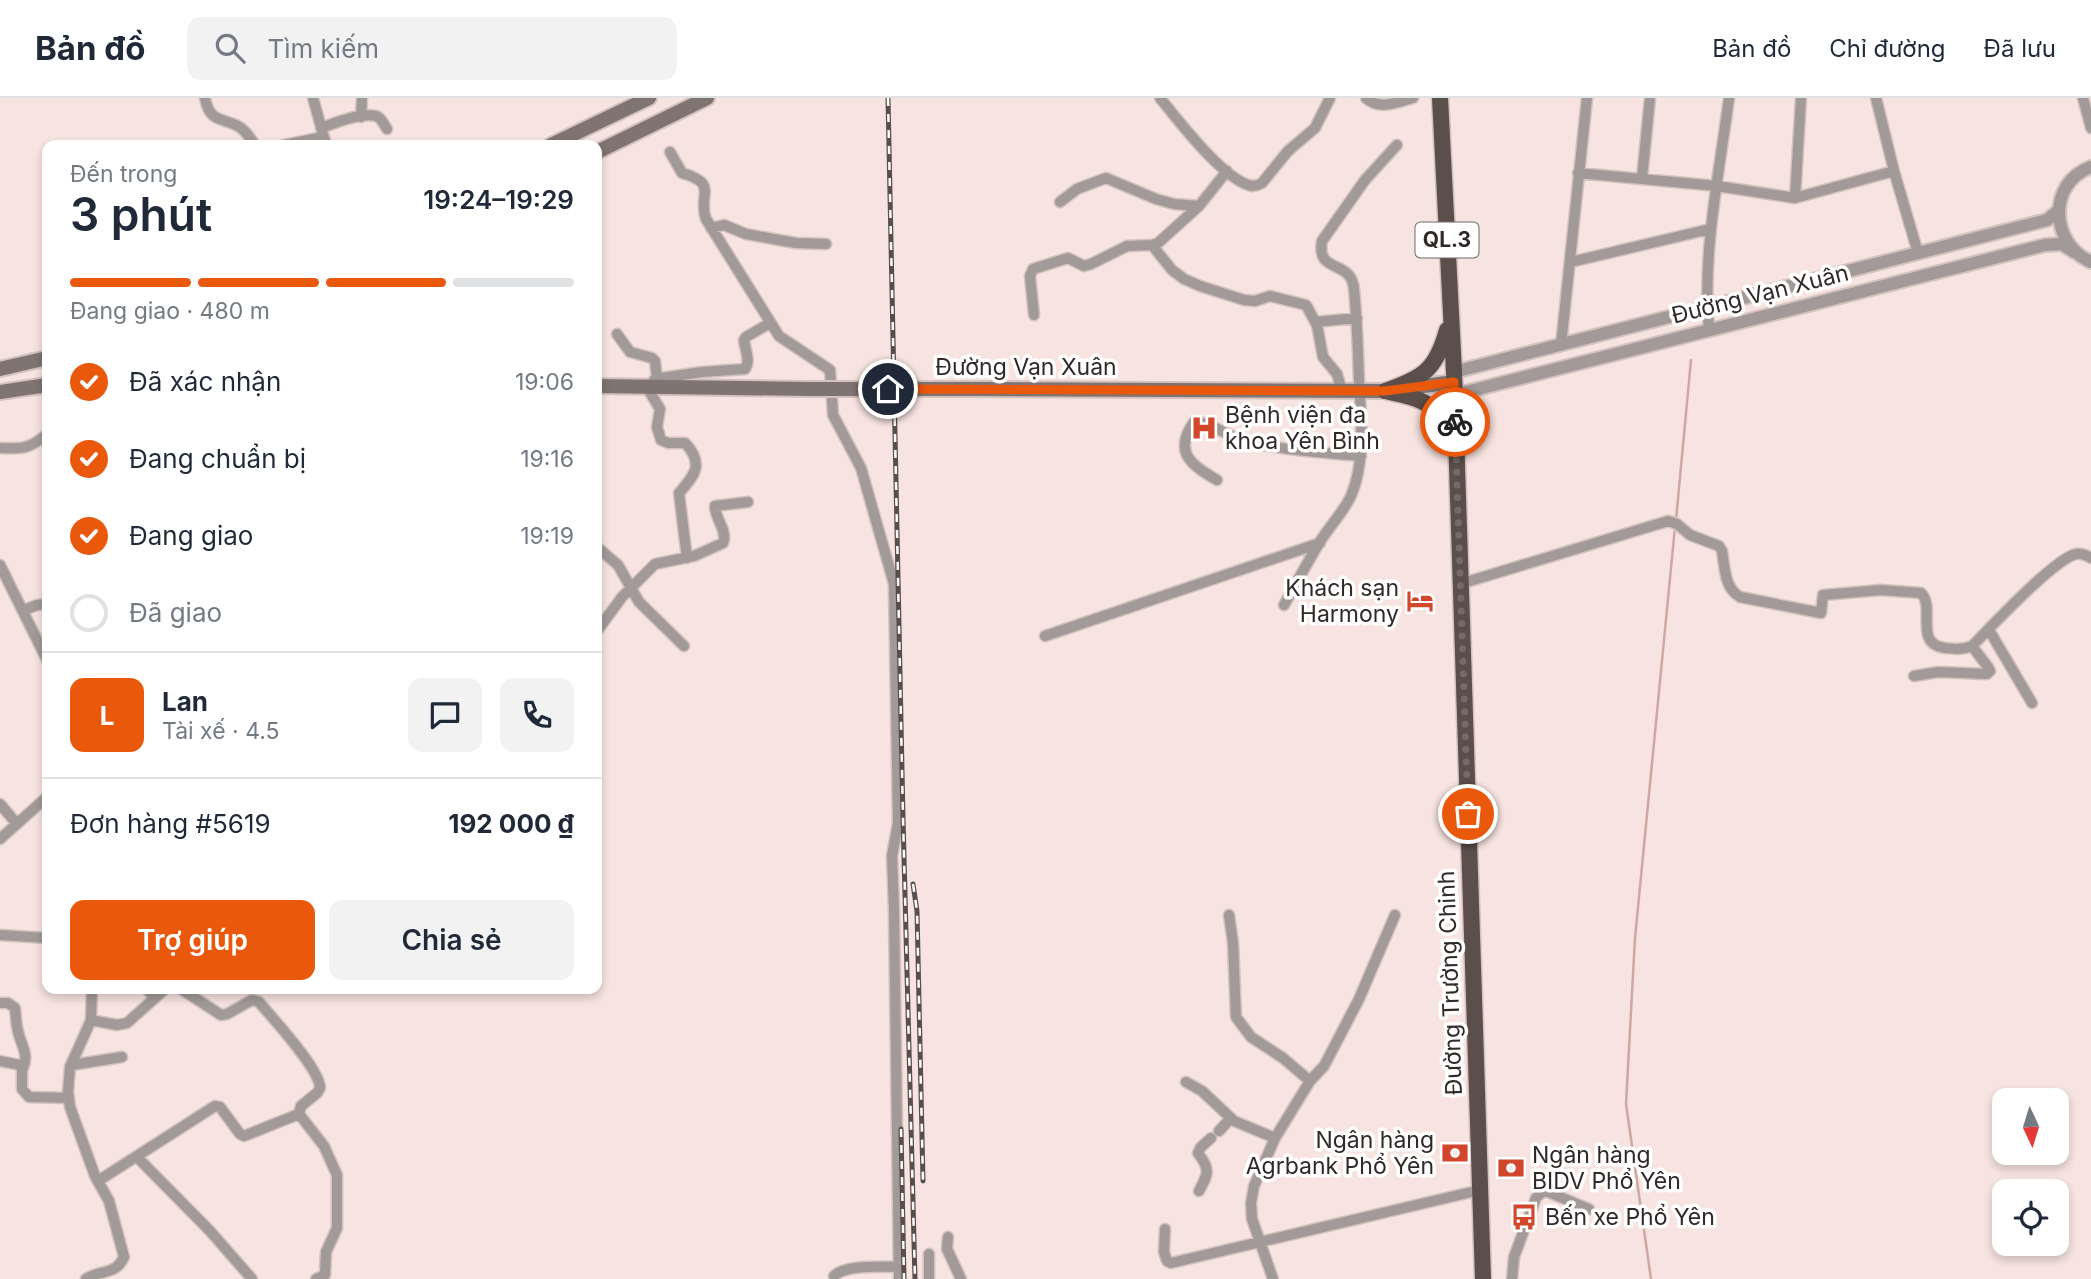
<!DOCTYPE html>
<html lang="vi">
<head>
<meta charset="utf-8">
<style>
  body { margin:0; font-family:Inter,sans-serif; background:#f2f2f3; color:#1f2937; height:100vh; display:flex; flex-direction:column; font-size:26px; white-space:nowrap }
  * { box-sizing:border-box; margin:0 }
  p { font-size:23px; color:#747a83 }
  .icon { flex:none; width:38px; height:38px; fill:none; stroke:currentColor; stroke-width:2; stroke-linecap:round; stroke-linejoin:round }
  .map { position:relative; flex:1; overflow:hidden }
  .details { position:absolute; left:42px; top:42px; width:560px; height:854px; display:flex; flex-direction:column; background:#fff; border-radius:14px; box-shadow:0 4px 10px #0003 }
  .details>* { flex:none }
  .needle { width:46px; rotate:176deg }
  .buttons { position:absolute; left:1992px; top:990px; display:grid; gap:14px }
  .buttons a { display:grid; place-items:center; width:77px; height:77px; border-radius:14px; background:#fff; box-shadow:0 4px 10px #0003; font-size:35px }
  .pin { position:absolute; display:grid; place-items:center; width:60px; height:60px; color:#fff; margin:-30px; border:4px solid #fff; border-radius:50%; box-shadow:0 2px 7px #0007 }
  .courier { position:absolute; display:grid; place-items:center; width:70px; height:70px; margin:-35px; border:5px solid #ea580c; border-radius:50%; background:#fff; color:#222; box-shadow:0 2px 9px #0007 }
  .overview em { font-style:normal; font-weight:600 }
  .overview div { display:flex; flex-direction:column-reverse }
  .overview { display:flex; align-items:center; justify-content:space-between; height:119px; padding:0 28px }
  h1 { font-size:46px; font-weight:600; line-height:52px }
  .bar { display:grid; grid-template-columns:repeat(4,1fr); gap:10px 7px; align-content:center; height:84px; padding:0 28px }
  .bar i { height:9px; border-radius:5px; background:#e0e1e3 }
  .bar .selected { background:#ea580c }
  .bar p { grid-column:span 4 }
  .line { display:flex; align-items:center; gap:18px; padding:0 28px; border-top:2px solid #e0e1e3 }
  .line div { flex:1 }
  .round { display:grid; place-items:center; flex:none; width:74px; height:74px; border-radius:14px; background:#f2f2f3 }
  ol { padding:0 28px; list-style:none }
  li { display:flex; align-items:center; gap:21px; height:77px }
  li p { margin-inline-start:auto }
  li .icon { padding:7px; border-radius:50%; background:#ea580c; color:#fff; stroke-width:4 }
  li:last-child { color:#747a83 }
  li i { width:38px; height:38px; border:4px solid #e0e1e3; border-radius:50% }
  .action { display:flex; gap:14px; margin-top:auto; padding:14px 28px }
  .action a { flex:1; height:80px; border-radius:14px; background:#ea580c; color:#fff; font-size:28px; font-weight:600; line-height:80px; text-align:center }
  .action a+a { background:#f2f2f3; color:#1f2937 }
  header { display:flex; align-items:center; gap:42px; box-sizing:border-box; height:98px; padding:0 35px; background:#fff; border-bottom:2px solid #e0e1e3 }
  header strong { font-size:33px }
  nav { display:flex; gap:38px; margin-inline-start:auto; font-size:24px }
  .search { width:490px; height:63px; background:#f2f2f3; display:flex; align-items:center; gap:18px; box-sizing:border-box; padding:0 24px; border-radius:14px; color:#747a83; font-size:26px }
  .map>svg:first-child { display:block }
  .lines { fill:none; stroke-linecap:round; stroke-linejoin:round }
  .stream { stroke:#cca8a0; stroke-width:2.5 }
  .minor-casing { stroke:#d3c2be; stroke-width:13 }
  .tertiary-casing { stroke:#d3c2be; stroke-width:16 }
  .secondary-casing { stroke:#d3c2be; stroke-width:18 }
  .trunk-casing { stroke:#d3c2be; stroke-width:19 }
  .minor { stroke:#a29a98; stroke-width:10 }
  .tertiary { stroke:#a29a98; stroke-width:12 }
  .secondary { stroke:#7f7471; stroke-width:14 }
  .trunk { stroke:#5c4e4a; stroke-width:16 }
  .rail-casing { stroke:#584e4c; stroke-width:5 }
  .rail { stroke:#fff; stroke-width:2.5; stroke-dasharray:8; stroke-linecap:butt }
  .secondary-bridge-casing { stroke:#d3c2be; stroke-width:18; stroke-linecap:butt }
  .secondary-bridge { stroke:#7f7471; stroke-width:14 }
  .done { stroke:#766a68; stroke-width:7; stroke-dasharray:0 12.6 }
  .route { stroke:#ea580c; stroke-width:9 }
  .labels { text-anchor:middle; stroke-width:7; stroke-linejoin:round; paint-order:stroke }
  .shield { fill:#fff; stroke:#6e6968; stroke-width:2 }
  .shield-label { font-size:21px; font-weight:bold; fill:#302928 }
  .street-label { font-size:23px; fill:#302928; stroke:#fff }
  .poi-label { font-size:23px; fill:#302928; stroke:#fff; text-anchor:start }
</style>
</head>
<body>
<header>
<strong>Bản đồ</strong>
<div class="search"><svg class="icon" aria-label="search" viewBox="0 0 24 24"><circle cx="10" cy="10" r="6"/><path d="M15 15l6 6"/></svg>Tìm kiếm</div>
<nav><a>Bản đồ</a><a>Chỉ đường</a><a>Đã lưu</a></nav>
</header>
<div class="map">
<svg width="2091" height="1181" viewBox="0 0 2091 1181">
  <rect width="100%" height="100%" fill="#f7e3df"/>
  <g class="lines">
    <path class="stream" d="M1676,422L1691,262
      M1651,1181L1626,1006L1635,840L1675,429"/>
    <g class="minor-casing">
      <path id="minor" d="M205,0C209,22 219,20 236,27C245,31 250,40 255,47
        M313,0L326,47
        M1160,0C1178,22 1224,83 1252,88C1257,88 1258,87 1262,85L1288,53L1315,30L1330,0
        M1366,0C1380,13 1397,4 1413,0
        M1876,0L1894,73L1918,155
        M2083,0L2091,30
        M361,19L362,0
        M321,30C335,25 361,14 376,18C382,20 384,27 387,31
        M284,47L323,39
        M670,54L682,75C720,86 697,97 706,121L779,238L830,272L833,317L861,370L894,486L898,725L892,758L894,811L899,1181
        M1578,75L1717,88L1795,100L1894,73
        M1642,80L1650,0
        M1795,100L1801,0
        M1060,104L1077,91L1106,80L1156,101L1174,106L1199,108
        M711,130L724,127L746,136L779,142L796,145L826,146
        M1152,147L1172,172L1184,181L1200,188L1244,202L1255,203L1270,198L1306,207L1317,227L1323,259L1337,276L1342,293
        M1571,164L1710,131
        M1034,217L1030,178L1033,171L1068,160L1084,168L1091,166L1127,148L1152,147L1158,145L1199,108L1227,73
        M1315,224L1357,220
        M1709,232C1702,155 1719,77 1729,0
        M617,236L630,254L652,260L655,263L657,280
        M1561,247L1587,0
        M655,286L654,282L661,280L702,274L745,271C751,263 745,252 744,242L746,239L770,225
        M646,288L660,311L657,329L661,342L668,345H685C705,366 694,378 679,395L687,460
        M0,350C22,351 29,351 46,337
        M1217,382C1193,368 1172,355 1194,324C1209,323 1225,337 1240,341C1279,353 1321,354 1361,358
        M597,449L618,467L639,504L684,548
        M0,467L47,562
        M1460,486L1668,423L1677,426L1690,437L1719,448L1722,453C1725,469 1724,490 1740,499L1821,515L1823,497L1881,492L1921,495C1936,510 1913,546 1945,550C1955,551 1963,552 1972,548C1991,529 2054,461 2076,456C2081,455 2086,457 2091,460
        M1284,507C1296,486 1308,463 1321,442C1330,428 1344,413 1351,398C1366,362 1361,319 1359,282C1358,251 1357,221 1354,191C1351,160 1316,177 1322,143L1365,82L1397,47
        M24,512L37,507L47,506
        M1989,532L2032,605
        M597,533L622,499L655,466L694,458L723,445C728,433 715,421 715,408L748,404
        M1045,538L1320,445
        M1914,578L1938,574L1987,576L1990,573L1988,569L1972,548
        M0,706L17,726
        M0,741L47,699
        M1229,817L1233,845L1236,919L1251,939L1283,960L1310,983
        M0,837L47,840
        M147,891L154,900
        M181,891L221,917L227,916L252,902L259,904C273,921 320,971 320,990L317,995L301,1008L299,1016L324,1048L337,1077V1130L326,1154L325,1177L316,1181
        M0,905H8L15,910C16,918 16,926 18,933C21,948 30,956 22,972
        M91,922L117,927L127,925L165,891
        M0,963L20,967L22,972V991L29,999L69,1000
        M72,967L122,959
        M1186,984L1202,993L1234,1023L1275,1040
        M1219,1033L1230,1021
        M137,1059L210,1133L252,1181
        M98,1083L215,1008L220,1009L240,1036L244,1038L299,1016
        M1199,1093C1208,1076 1211,1072 1198,1055L1201,1049L1211,1040
        M1165,1131L1164,1154L1167,1163L1171,1165L1480,1092
        M948,1139L947,1151L961,1181
        M929,1156V1181
        M834,1178C846,1166 882,1169 899,1169
        M86,1181C101,1171 115,1178 124,1159L109,1103L95,1078L70,1009L68,994L70,969L91,922L92,891
        M1273,1181L1252,1121L1251,1105L1254,1088L1275,1040L1310,983L1324,968L1334,949L1359,901L1395,817
        M1512,1181L1514,1159L1536,1100L1542,1094H1548L1589,1111"/>
    </g>
    <g class="tertiary-casing">
      <path id="tertiary" d="M2091,69C2047,85 2050,146 2091,164
        M1454,274L2047,122L2058,113
        M1454,297L2045,147L2062,146L2074,154"/>
    </g>
    <g class="secondary-casing">
      <path id="secondary" d="M551,47L649,0
        M597,54L707,0
        M0,271L47,260
        M597,288L808,291
        M984,291L1385,293L1454,284
        M0,294L47,287"/>
    </g>
    <g class="trunk-casing">
      <path id="trunk" d="M1440,0L1454,274L1483,1181
        M1385,293C1417,300 1443,304 1450,342
        M1385,293C1423,280 1436,272 1447,232"/>
    </g>
    <use href="#minor" class="minor"/>
    <use href="#tertiary" class="tertiary"/>
    <use href="#secondary" class="secondary"/>
    <use href="#trunk" class="trunk"/>
    <g class="rail-casing">
      <path id="rail" d="M888,0L903,720L915,1181
        M913,786L917,813L923,1083
        M901,1031L904,1181"/>
    </g>
    <use href="#rail" class="rail"/>
    <g class="secondary-bridge-casing">
      <path id="secondary-bridge" d="M808,291H984"/>
    </g>
    <use href="#secondary-bridge" class="secondary-bridge"/>
  </g>
  <g class="lines">
    <path class="done" d="M1455,324L1468,716"/>
    <path class="route" d="M888,291L1385,293L1454,284L1455,324"/>
  </g>
  <defs>
    <g id="hospital-bare" transform="scale(2.1)"><path d="M-5-5h3v3.5h4V-5h3V5h-3V1.5h-4V5h-3Z" fill="#d2472c" stroke="#fff" stroke-width="2.5" paint-order="stroke"/></g>
    <g id="hotel-bare" transform="scale(2.1)"><path d="M-6-4.5h1.5V1H6V5H4.5V3h-9V5H-6ZM-4 0a1.8 1.8 0 1 1 3.6 0ZM.5 0V-2.5h3Q6-2.5 6 0Z" fill="#d2472c" stroke="#fff" stroke-width="2.5" paint-order="stroke"/></g>
    <g id="bank-bare" transform="scale(2.1)"><path d="M-6-4H6V4H-6ZM0-2.3a2.3 2.3 0 1 0 0 4.6a2.3 2.3 0 1 0 0-4.6Z" fill="#d2472c" stroke="#fff" stroke-width="2.5" paint-order="stroke"/></g>
    <g id="bus-bare" transform="scale(2.1)"><path d="M-5-6H5V4H4V6H2V4H-2V6H-4V4H-5ZM-3.5-4V0h7V-4ZM-3.5 1.2v1.5H-2V1.2ZM2 1.2v1.5H3.5V1.2Z" fill="#d2472c" stroke="#fff" stroke-width="2.5" paint-order="stroke"/></g>
  </defs>
  <g fill-rule="evenodd">
    <use href="#hospital-bare" x="1204" y="330"/>
    <use href="#hotel-bare" x="1420" y="503"/>
    <use href="#bank-bare" x="1455" y="1055"/>
    <use href="#bank-bare" x="1511" y="1070"/>
    <use href="#bus-bare" x="1524" y="1119"/>
  </g>
  <g class="labels">
    <rect class="shield" x="1415.5" y="124.5" width="63" height="35" rx="5"/>
    <g class="shield-label">
      <text x="1447" y="149">QL.3</text>
    </g>
    <g class="street-label">
      <text transform="translate(1760 196) rotate(-14)" y="8">Đường Vạn Xuân</text>
      <text x="1026" y="277">Đường Vạn Xuân</text>
      <text transform="translate(1450 885) rotate(-92)" y="8">Đường Trường Chinh</text>
    </g>
    <g class="poi-label">
      <text x="1225" y="325">Bệnh viện đa<tspan x="1225" dy="26">khoa Yên Bình</tspan></text>
      <text x="1399" y="498" text-anchor="end">Khách sạn<tspan x="1399" dy="26">Harmony</tspan></text>
      <text x="1434" y="1050" text-anchor="end">Ngân hàng<tspan x="1434" dy="26">Agrbank Phổ Yên</tspan></text>
      <text x="1532" y="1065">Ngân hàng<tspan x="1532" dy="26">BIDV Phổ Yên</tspan></text>
      <text x="1545" y="1127">Bến xe Phổ Yên</text>
    </g>
  </g>
</svg>
<div class="buttons">
<a><svg class="needle" viewBox="-14 -14 28 28"><path d="M0-13l5 13h-10z" fill="#e53935"/><path d="M0 13l5-13h-10z" fill="#747a83"/></svg></a>
<a><svg class="icon" aria-label="locate" viewBox="0 0 24 24"><circle cx="12" cy="12" r="6"/><path d="M12 2v4M12 18v4M2 12h4M18 12h4"/></svg></a>
</div>
<div class="pin" style="left:1468px;top:716px;background:#ea580c"><svg class="icon" aria-label="bag" viewBox="0 0 24 24"><path d="M5 8h14l-1 12H6zM9 8a3 3 0 0 1 6 0"/></svg></div>
<div class="pin" style="left:888px;top:291px;background:#1f2937"><svg class="icon" aria-label="home" viewBox="0 0 24 24"><path d="M3 11l9-7 9 7M6 9v11h12V9"/></svg></div>
<div class="courier" style="left:1455px;top:324px"><svg class="icon" aria-label="bike" viewBox="0 0 24 24"><circle cx="6" cy="16" r="4"/><circle cx="18" cy="16" r="4"/><path d="M6 16l4-8h5l3 8M10 8l3 8H6M13 5h3"/></svg></div>
<section class="details">
<div class="overview"><div><h1>3 phút</h1><p>Đến trong</p></div><em>19:24–19:29</em></div>
<div class="bar"><i class="selected"></i><i class="selected"></i><i class="selected"></i><i></i><p>Đang giao · 480 m</p></div>
<ol>
<li><svg class="icon" aria-label="check" viewBox="0 0 24 24"><path d="M5 12l5 5 9-10"/></svg>Đã xác nhận<p>19:06</p></li>
<li><svg class="icon" aria-label="check" viewBox="0 0 24 24"><path d="M5 12l5 5 9-10"/></svg>Đang chuẩn bị<p>19:16</p></li>
<li><svg class="icon" aria-label="check" viewBox="0 0 24 24"><path d="M5 12l5 5 9-10"/></svg>Đang giao<p>19:19</p></li>
<li><i></i>Đã giao</li>
</ol>
<div class="line" style="height:126px"><b class="round" style="background:#ea580c;color:#fff">L</b><div><b>Lan</b><p>Tài xế · 4.5</p></div><a class="round"><svg class="icon" aria-label="chat" viewBox="0 0 24 24"><path d="M4 5h16v11H9l-5 4z"/></svg></a><a class="round"><svg class="icon" aria-label="phone" viewBox="0 0 24 24"><path d="M5 4h4l2 5-3 2q2 4 5 5l2-3 5 2v4C11 20 4 13 5 4z"/></svg></a></div>
<div class="line" style="height:91px"><div>Đơn hàng #5619</div><b>192 000 ₫</b></div>
<div class="action"><a>Trợ giúp</a><a>Chia sẻ</a></div>
</section>
</div>
</body>
</html>
